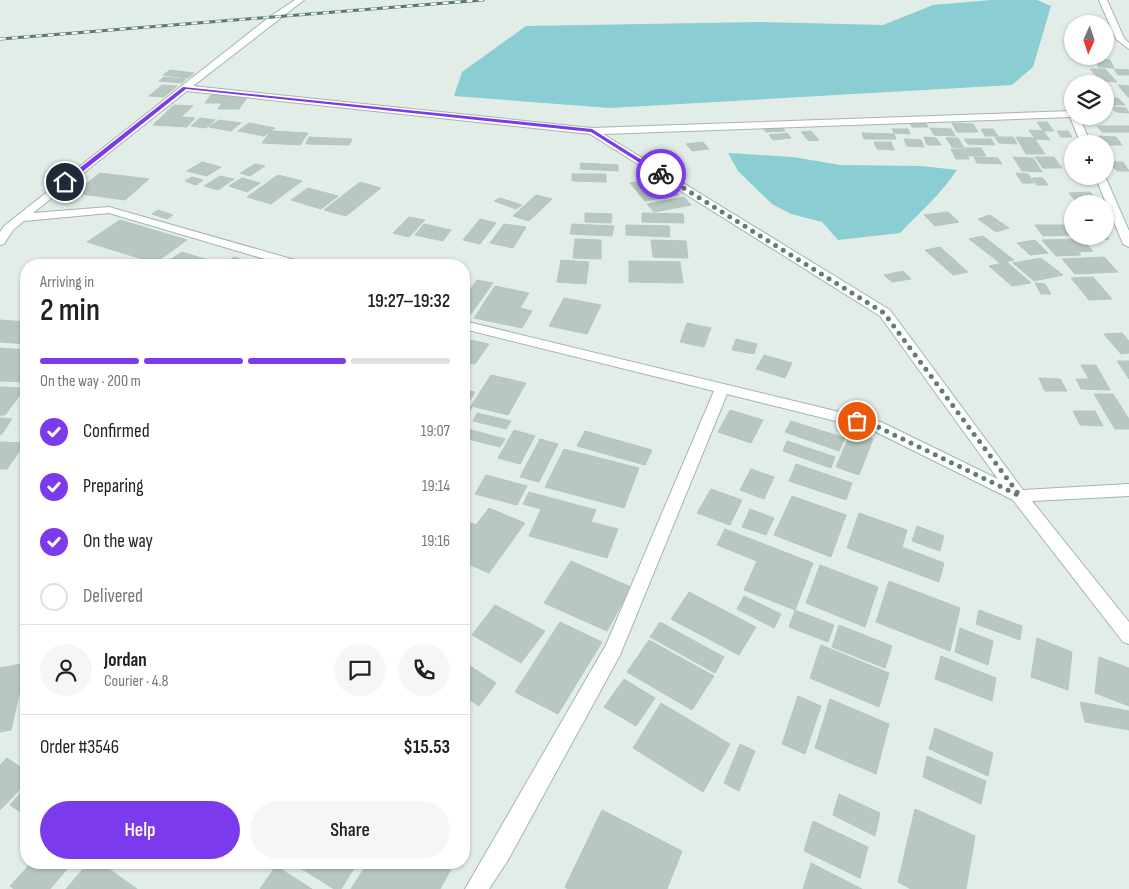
<!DOCTYPE html>
<html lang="en">
<head>
<meta charset="utf-8">
<style>
  body { margin:0; font-family:"Sofia Sans Condensed",sans-serif; background:#f6f6f6; color:#222; height:100vh; display:flex; flex-direction:column; font-size:19px; white-space:nowrap }
  * { box-sizing:border-box; margin:0 }
  p { font-size:16px; color:#767676 }
  .icon { flex:none; width:28px; height:28px; fill:none; stroke:currentColor; stroke-width:2; stroke-linecap:round; stroke-linejoin:round }
  .map { position:relative; flex:1; overflow:hidden }
  .panel { position:absolute; left:20px; top:259px; width:450px; height:610px; display:flex; flex-direction:column; background:#fff; border-radius:20px; box-shadow:0 1px 4px #0004 }
  .panel>* { flex:none }
  .needle { width:32px; rotate:183deg }
  .controls { position:absolute; left:1064px; top:15px; display:grid; gap:10px }
  .controls a { display:grid; place-items:center; width:50px; height:50px; border-radius:50%; background:#fff; box-shadow:0 1px 4px #0004; font-size:25px }
  .pin { position:absolute; display:grid; place-items:center; width:42px; height:42px; color:#fff; margin:-21px; border:2px solid #fff; border-radius:50%; box-shadow:0 1px 5px #0007 }
  .courier { position:absolute; display:grid; place-items:center; width:50px; height:50px; margin:-25px; border:4px solid #7c3aed; border-radius:50%; background:#fff; color:#222; box-shadow:0 1px 6px #0007 }
  .headline em { font-style:normal; font-weight:600 }
  .headline div { display:flex; flex-direction:column-reverse }
  .headline { display:flex; align-items:center; justify-content:space-between; height:85px; padding:0 20px }
  h1 { font-size:32px; font-weight:600; line-height:38px }
  .bar { display:grid; grid-template-columns:repeat(4,1fr); gap:8px 5px; align-content:center; height:60px; padding:0 20px }
  .bar i { height:6px; border-radius:4px; background:#e0e0e0 }
  .bar .on { background:#7c3aed }
  .bar p { grid-column:span 4 }
  .line { display:flex; align-items:center; gap:12px; padding:0 20px; border-top:1px solid #e0e0e0 }
  .line div { flex:1 }
  .round { display:grid; place-items:center; flex:none; width:52px; height:52px; border-radius:26px; background:#f6f6f6 }
  ol { padding:0 20px; list-style:none }
  li { display:flex; align-items:center; gap:15px; height:55px }
  li p { margin-inline-start:auto }
  li .icon { padding:5px; border-radius:50%; background:#7c3aed; color:#fff; stroke-width:4 }
  li:last-child { color:#767676 }
  li i { width:28px; height:28px; border:2px solid #e0e0e0; border-radius:50% }
  .cta { display:flex; gap:10px; margin-top:auto; padding:10px 20px }
  .cta a { flex:1; height:58px; border-radius:30px; background:#7c3aed; color:#fff; font-size:20px; font-weight:600; line-height:58px; text-align:center }
  .cta a+a { background:#f6f6f6; color:#222 }
  .map>svg:first-child { display:block }
  .water { fill:#8acdd2 }
  .building { fill:#b8c8c0; stroke:#b5c7be }
  .lines { fill:none; stroke-linecap:round; stroke-linejoin:round }
  .minor-casing { stroke:#a5b5ae; stroke-width:2 }
  .minor { fill:#fff; fill-rule:evenodd }
  .rail-casing { stroke:#5d7a6f; stroke-width:3 }
  .rail { stroke:#f3f9f6; stroke-width:2; stroke-dasharray:6; stroke-linecap:butt }
  .route { fill:#7c3aed }
  .done { stroke:#667b73; stroke-width:5; stroke-dasharray:0 9 }
</style>
</head>
<body>
<div class="map">
<svg width="1129" height="889" viewBox="0 0 1129 889">
  <rect width="100%" height="100%" fill="#e3ede7"/>
  <path class="water" d="M991,0H1037L1051,6L1033,67L1012,85L610,108L454,96L462,72L526,26L761,22L883,25L933,5Z
    M728,153L793,157L840,165L922,166L957,170C941,194 920,212 900,233L838,240L822,222L791,214L772,204L738,171Z"/>
  <path class="building" d="M1095,59L1110,60L1114,68L1099,67Z
    M1090,69H1105L1117,82L1101,81Z
    M1114,69L1129,70V75H1118Z
    M170,70L194,73L188,78L163,75Z
    M164,77L186,79L182,83L159,81Z
    M162,85L177,86L164,97L149,96Z
    M1118,85L1129,86V97H1128Z
    M211,95H249L239,109H218L222,103H205Z
    M1105,98H1118L1125,105H1105Z
    M174,105L193,106L181,117L195,118L187,127L153,125Z
    M1112,107L1126,108L1129,113L1116,112Z
    M200,118L215,120L206,128L191,126Z
    M219,120L241,123L231,131L209,127Z
    M909,121H925L928,127H912Z
    M1037,122H1047L1054,131H1043Z
    M249,123L275,128L264,136L238,131Z
    M952,123L973,124L978,132H957Z
    M782,126L785,131L766,132L763,128Z
    M1097,126H1129V132H1102Z
    M930,128L951,129L955,136L934,135Z
    M892,129H908L910,134L894,133Z
    M981,129H993L998,136H985Z
    M1029,130L1043,131L1050,140L1035,139Z
    M271,131L308,133L300,145L262,143Z
    M811,131L819,140L809,141L801,132Z
    M1057,131H1068L1072,137H1061Z
    M787,133L791,138L773,140L769,135Z
    M862,133L894,134L896,139H864Z
    M1099,136L1116,137L1122,145H1106Z
    M309,137L352,139L349,145L306,144Z
    M924,137L936,138L941,145H927Z
    M995,137H1013L1017,144L999,143Z
    M1016,137L1034,138L1045,154H1026Z
    M946,138H958L964,148L952,147Z
    M904,139L921,140L924,147L907,146Z
    M964,139H991L995,145L968,144Z
    M703,142L709,149L692,151L686,144Z
    M874,142H891L894,150L877,149Z
    M964,148H981L986,156H968Z
    M951,149H963L969,159H956Z
    M974,157L998,158L1002,164L977,163Z
    M1013,157L1033,158L1042,172L1022,171Z
    M1035,157H1054L1062,168H1043Z
    M202,162L221,167L207,176L187,171Z
    M1108,162H1123L1129,171H1117Z
    M581,163L618,165V171L580,169Z
    M255,164L265,166L250,176L240,173Z
    M100,173L149,179L125,200L75,193Z
    M1016,173L1028,174L1034,183H1022Z
    M572,174H606V182L572,181Z
    M278,175L302,181L271,204L247,197Z
    M220,176L234,179L218,190L204,186Z
    M192,177L203,180L196,185L185,181Z
    M663,177L679,195L645,201L630,183Z
    M242,178L260,183L247,192L229,186Z
    M1032,178H1043L1048,185H1037Z
    M360,182L381,188L346,216L324,210Z
    M308,188L338,196L321,209L291,200Z
    M1090,192L1100,204H1078L1069,193Z
    M536,195L552,199L529,221L513,216Z
    M684,197L691,205L654,212L647,204Z
    M500,198L522,205L516,209L494,201Z
    M158,210L173,215L167,219L152,214Z
    M948,212L959,222L935,226L924,215Z
    M585,213L612,214L611,223L585,222Z
    M642,213L683,214L684,223L642,222Z
    M990,215L1009,228L996,232L978,219Z
    M409,217L425,220L409,237L393,233Z
    M480,219L496,223L480,244L463,240Z
    M120,220L187,240L155,263L87,242Z
    M424,224L451,230L443,241L415,235Z
    M504,224L526,227L513,248L490,243Z
    M572,224L614,226L612,236L570,234Z
    M626,225L669,226L670,237L626,235Z
    M1035,225H1065L1072,235L1043,236Z
    M1105,235L1109,239L1091,240L1086,236Z
    M983,236L1014,260L1000,263L969,239Z
    M575,239L601,240V259L573,258Z
    M1081,239L1093,251L1078,252L1081,255L1056,256L1042,240Z
    M651,240L686,241L688,258L653,257Z
    M1035,240L1048,253L1030,255L1017,243Z
    M940,247L968,272L953,275L925,250Z
    M182,252L218,263L162,265Z
    M234,257L256,265H223Z
    M1104,257L1118,272L1075,274L1062,259Z
    M1041,258L1063,275L1034,281L1013,263Z
    M561,260L589,262L586,284L557,282Z
    M629,261L680,262L683,283L629,282Z
    M1007,262L1031,283L1012,286L989,266Z
    M903,271L911,279L892,282L884,275Z
    M1093,277L1112,299L1089,300L1071,278Z
    M477,280L493,283L471,314L464,313V298Z
    M1035,283L1045,284L1051,294H1041Z
    M495,286L529,293L520,308L532,311L522,328L474,318Z
    M564,298L601,305L587,334L549,326Z
    M0,320L26,322V344L0,342Z
    M687,323L711,328L704,347L680,342Z
    M1122,333L1129,341V353L1121,354L1104,334Z
    M465,339L489,344L475,364L464,362Z
    M736,339L757,344L754,354L732,350Z
    M0,348L26,350V382L0,381Z
    M764,355L792,363L785,378L756,369Z
    M1117,361H1129V379Z
    M1081,365H1096L1110,390L1081,389L1076,379H1089Z
    M491,375L526,383L508,415L471,406Z
    M1039,378L1060,379L1067,391H1045Z
    M0,387L25,388L5,415H0Z
    M464,390L475,392L469,402L464,401Z
    M1094,394H1113L1129,419V429H1115Z
    M464,405L472,407L466,417H464Z
    M730,410L763,420L751,443L718,432Z
    M1073,411H1095L1103,426L1080,425Z
    M477,413L511,421L506,429L473,421Z
    M0,418L12,419L1,435L0,434Z
    M791,421L845,438L839,451L785,432Z
    M464,428L505,439L500,447L464,438Z
    M514,430L535,436L520,464L498,458Z
    M585,431L652,450L645,465L577,446Z
    M851,432L873,439L859,475L836,467Z
    M540,439L558,444L539,482L520,477Z
    M787,441L835,457L831,468L783,451Z
    M0,442L25,443L7,469H0Z
    M564,449L639,468L624,508L545,487Z
    M796,464L852,483L846,500L789,481Z
    M751,469L774,477L764,499L740,490Z
    M486,475L527,486L517,505L475,494Z
    M711,489L742,500L730,525L697,513Z
    M529,492L596,510L591,522L618,529L607,558L529,536L541,509L523,504Z
    M792,496L846,515L831,557L774,535Z
    M489,508L525,523L489,573L464,562V520L476,525Z
    M750,509L774,518L766,535L742,527Z
    M859,513L907,530L902,547L944,563L939,582L847,548Z
    M917,526L944,536L940,551L912,541Z
    M725,529L813,563L795,610L744,590L757,561L717,545Z
    M571,561L631,587L607,631L544,603Z
    M820,565L878,587L865,627L806,603Z
    M889,581L960,608L950,651L876,622Z
    M689,592L756,627L739,655L671,619Z
    M744,596L781,614L774,628L737,609Z
    M495,605L545,631L521,663L472,635Z
    M795,610L834,625L828,642L789,627Z
    M979,610L1022,626L1020,640L976,624Z
    M560,622L602,642L558,714L515,692Z
    M660,622L724,657L715,673L650,637Z
    M839,625L892,646L885,668L832,647Z
    M960,628L993,641L988,665L955,652Z
    M1037,638L1072,652L1068,690L1031,677Z
    M649,640L714,676L692,710L627,672Z
    M821,645L889,673L879,707L810,678Z
    M941,656L996,678L992,701L935,679Z
    M1099,657L1129,668V706L1095,693Z
    M464,662L496,683L479,706L464,696Z
    M26,663L11,730L0,732V668Z
    M624,679L655,698L636,726L604,707Z
    M798,696L821,706L805,754L782,744Z
    M830,699L889,724L876,774L815,748Z
    M1080,702L1129,711V730L1085,722Z
    M661,703L730,744L703,792L633,748Z
    M935,728L993,753L988,776L929,749Z
    M740,744L755,751L739,791L724,783Z
    M927,756L986,781L981,804L923,777Z
    M7,758L26,771V783L0,810V765Z
    M26,787V816L10,805Z
    M839,794L880,813L875,836L833,815Z
    M915,809L975,836L966,889H911L898,882Z
    M602,810L682,851L667,889H568L565,887Z
    M813,821L868,847L860,878L804,851Z
    M32,862H73L50,889H14L10,886Z
    M89,862H99L137,889H66Z
    M291,862H358L341,889H334Z
    M368,862H455L440,889H351Z
    M811,863L862,889H803Z
    M276,866L312,889H260Z"/>
  <g class="lines">
    <g class="minor-casing">
      <path id="minor" d="M295,0H304L193,86L592,128L1072,111V116H1079L1091,144H1081L1070,117L603,134L890,310L1023,490L1129,484V496L1032,501L1129,622V644L1123,642L1013,500L872,430L727,394L620,655L508,860L489,889H465L606,645L714,391L464,329V321L881,422L998,479L880,316L590,134L187,91L33,213L109,207L302,262L304,265H285L109,213L24,221L13,230L4,244L0,245V232L4,226L272,15Z
        M1099,0H1107L1124,38L1129,43V49L1116,39Z
        M1095,176H1105L1129,231V247L1123,244Z"/>
    </g>
    <use href="#minor" class="minor"/>
    <g class="rail-casing">
      <path id="rail" d="M0,39L483,0"/>
    </g>
    <use href="#rail" class="rail"/>
  </g>
  <path class="route" d="M183,87L592,129L664,174L659,175L591,132L186,89L67,184H63V181Z"/>
  <g class="lines">
    <path class="done" d="M661,174L884,313L1020,496L876,426L857,421"/>
  </g>
</svg>
<div class="controls">
<a><svg class="needle" viewBox="-14 -14 28 28"><path d="M0-13l5 13h-10z" fill="#e53935"/><path d="M0 13l5-13h-10z" fill="#767676"/></svg></a>
<a><svg class="icon" aria-label="layers" viewBox="0 0 24 24"><path d="M12 4l9 5-9 5-9-5zM3 14l9 5 9-5"/></svg></a>
<a>+</a>
<a>−</a>
</div>
<div class="pin" style="left:857px;top:421px;background:#ea580c"><svg class="icon" aria-label="bag" viewBox="0 0 24 24"><path d="M5 8h14l-1 12H6zM9 8a3 3 0 0 1 6 0"/></svg></div>
<div class="pin" style="left:65px;top:182px;background:#1f2937"><svg class="icon" aria-label="home" viewBox="0 0 24 24"><path d="M3 11l9-7 9 7M6 9v11h12V9"/></svg></div>
<div class="courier" style="left:661px;top:174px"><svg class="icon" aria-label="bike" viewBox="0 0 24 24"><circle cx="6" cy="16" r="4"/><circle cx="18" cy="16" r="4"/><path d="M6 16l4-8h5l3 8M10 8l3 8H6M13 5h3"/></svg></div>
<section class="panel">
<div class="headline"><div><h1>2 min</h1><p>Arriving in</p></div><em>19:27–19:32</em></div>
<div class="bar"><i class="on"></i><i class="on"></i><i class="on"></i><i></i><p>On the way · 200 m</p></div>
<ol>
<li><svg class="icon" aria-label="check" viewBox="0 0 24 24"><path d="M5 12l5 5 9-10"/></svg>Confirmed<p>19:07</p></li>
<li><svg class="icon" aria-label="check" viewBox="0 0 24 24"><path d="M5 12l5 5 9-10"/></svg>Preparing<p>19:14</p></li>
<li><svg class="icon" aria-label="check" viewBox="0 0 24 24"><path d="M5 12l5 5 9-10"/></svg>On the way<p>19:16</p></li>
<li><i></i>Delivered</li>
</ol>
<div class="line" style="height:90px"><a class="round"><svg class="icon" aria-label="person" viewBox="0 0 24 24"><circle cx="12" cy="8" r="4"/><path d="M4 21q1-7 8-7t8 7"/></svg></a><div><b>Jordan</b><p>Courier · 4.8</p></div><a class="round"><svg class="icon" aria-label="chat" viewBox="0 0 24 24"><path d="M4 5h16v11H9l-5 4z"/></svg></a><a class="round"><svg class="icon" aria-label="phone" viewBox="0 0 24 24"><path d="M5 4h4l2 5-3 2q2 4 5 5l2-3 5 2v4C11 20 4 13 5 4z"/></svg></a></div>
<div class="line" style="height:65px"><div>Order #3546</div><b>$15.53</b></div>
<div class="cta"><a>Help</a><a>Share</a></div>
</section>
</div>
</body>
</html>
